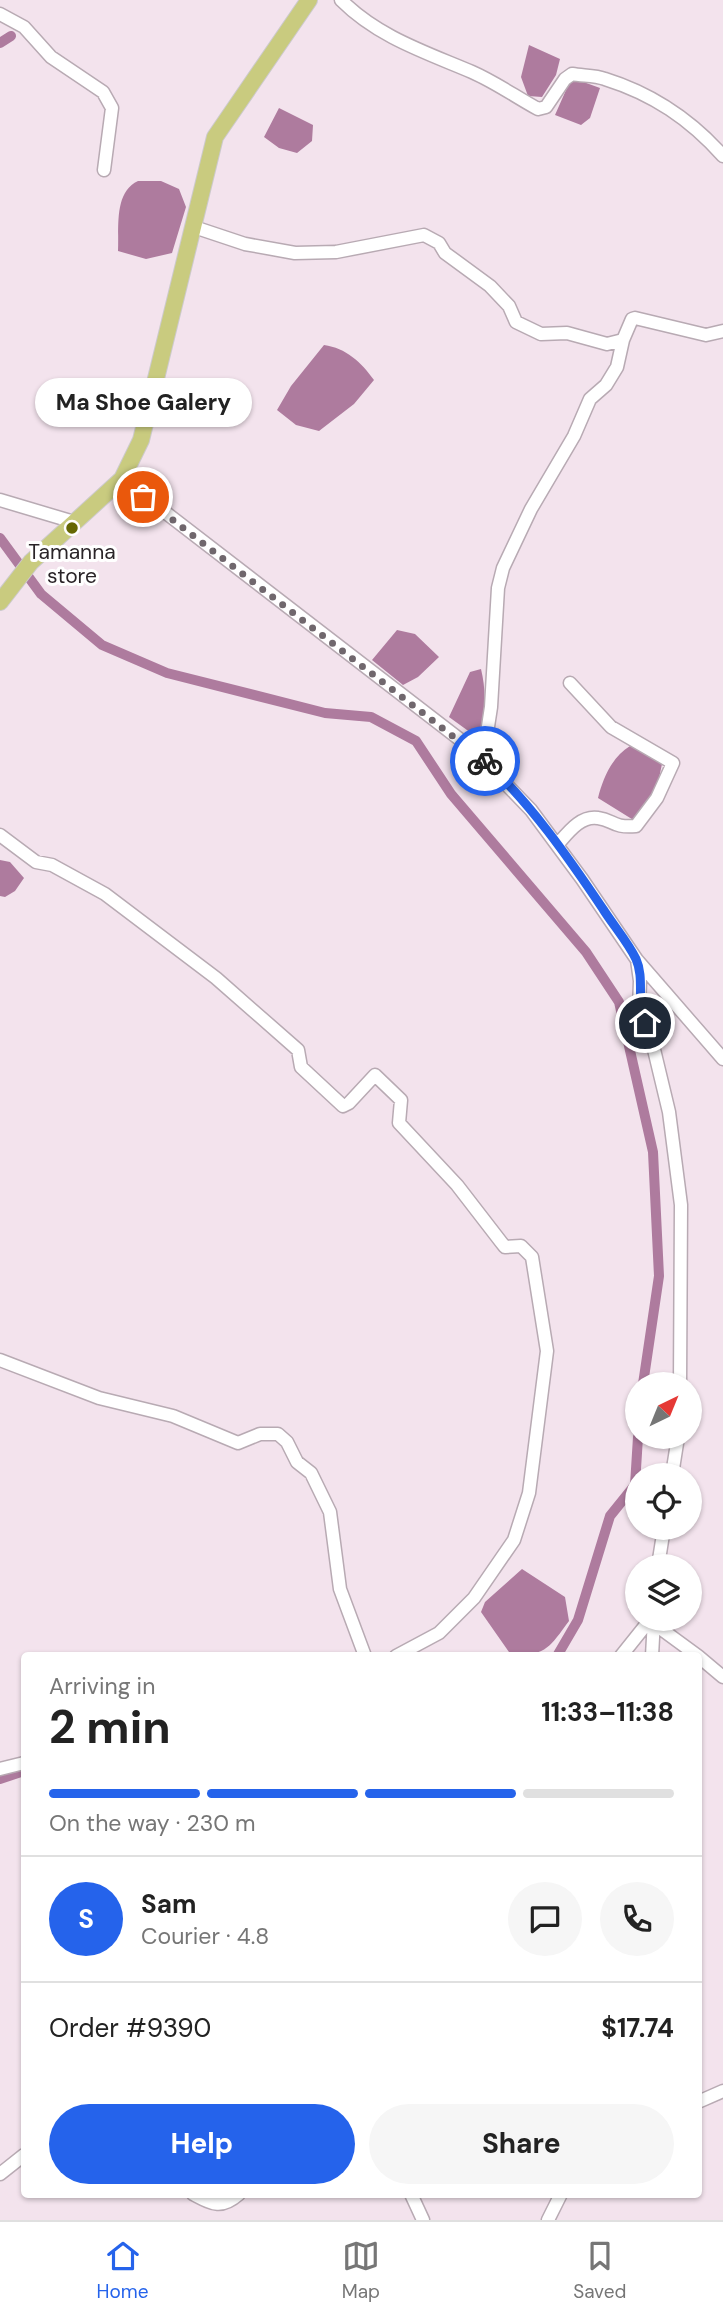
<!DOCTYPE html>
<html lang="en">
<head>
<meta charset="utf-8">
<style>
  body { margin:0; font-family:"DM Sans",sans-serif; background:#f6f6f6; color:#222; height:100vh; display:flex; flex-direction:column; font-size:26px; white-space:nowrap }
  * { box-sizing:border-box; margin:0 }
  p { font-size:23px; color:#767676 }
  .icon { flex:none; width:38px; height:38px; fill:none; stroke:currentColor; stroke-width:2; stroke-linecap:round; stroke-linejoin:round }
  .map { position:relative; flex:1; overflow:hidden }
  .panel { position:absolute; left:21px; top:1652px; width:681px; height:546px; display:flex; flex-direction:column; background:#fff; border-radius:7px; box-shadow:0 2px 5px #0004 }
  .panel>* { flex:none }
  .needle { width:46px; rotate:43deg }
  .controls { position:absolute; left:625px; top:1372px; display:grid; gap:14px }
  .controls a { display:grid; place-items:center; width:77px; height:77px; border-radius:50%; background:#fff; box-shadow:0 2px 5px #0004; font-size:35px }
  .pin { position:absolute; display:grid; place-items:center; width:60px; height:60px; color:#fff; margin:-30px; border:4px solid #fff; border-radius:50%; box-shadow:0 2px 7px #0007 }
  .courier { position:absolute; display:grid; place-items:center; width:70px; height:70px; margin:-35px; border:5px solid #2563eb; border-radius:50%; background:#fff; color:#222; box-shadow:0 2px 9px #0007 }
  .bubble { position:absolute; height:49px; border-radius:24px; background:#fff; box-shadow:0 2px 5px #0004; font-size:23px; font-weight:700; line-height:49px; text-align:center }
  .head em { font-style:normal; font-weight:700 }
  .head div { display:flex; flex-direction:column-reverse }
  .head { display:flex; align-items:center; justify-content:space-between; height:119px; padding:0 28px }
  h1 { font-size:46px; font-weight:700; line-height:52px }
  .bar { display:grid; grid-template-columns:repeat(4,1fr); gap:10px 7px; align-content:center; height:84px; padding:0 28px }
  .bar i { height:9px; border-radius:5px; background:#e0e0e0 }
  .bar .selected { background:#2563eb }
  .bar p { grid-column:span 4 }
  .line { display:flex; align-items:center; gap:18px; padding:0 28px; border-top:2px solid #e0e0e0 }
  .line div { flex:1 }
  .round { display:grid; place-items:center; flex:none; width:74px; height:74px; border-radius:37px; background:#f6f6f6 }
  .button { display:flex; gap:14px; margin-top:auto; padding:14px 28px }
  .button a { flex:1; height:80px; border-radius:42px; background:#2563eb; color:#fff; font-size:28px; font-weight:700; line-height:80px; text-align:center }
  .button a+a { background:#f6f6f6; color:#222 }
  .tabs { display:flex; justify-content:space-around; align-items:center; height:98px; border-top:2px solid #e0e0e0; background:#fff; font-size:19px; color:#767676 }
  .tabs a { display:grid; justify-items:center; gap:4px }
  .tabs .selected { color:#2563eb }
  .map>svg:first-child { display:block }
  .water { fill:#ae7b9e }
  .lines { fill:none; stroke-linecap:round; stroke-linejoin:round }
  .canal { stroke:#ae7b9e; stroke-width:10 }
  .minor-casing { stroke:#b8aab3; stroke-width:15 }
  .major-casing { stroke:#cccacb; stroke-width:18 }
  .minor { stroke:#fff; stroke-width:12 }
  .major { stroke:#c9cb7f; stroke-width:16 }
  .done { stroke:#70676d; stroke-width:7; stroke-dasharray:0 12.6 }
  .route { stroke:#2563eb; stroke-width:9 }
  .poi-dot { fill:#656703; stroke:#fff; stroke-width:2.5 }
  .labels { text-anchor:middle; stroke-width:6; stroke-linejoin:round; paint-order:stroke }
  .poi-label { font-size:21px; fill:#2a2428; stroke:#fff }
</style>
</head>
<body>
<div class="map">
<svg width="723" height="2220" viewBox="0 0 723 2220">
  <rect width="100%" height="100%" fill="#f3e3ed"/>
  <path class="water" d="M529,45L560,59L556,75L542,97L528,96L521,77Z
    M578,80L600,88L590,118L581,125L555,115L570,81Z
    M279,108L313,125L312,141L297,153L279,148L264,137Z
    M138,181H161L179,189L186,207L172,253L146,259L118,251C119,227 114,192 138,181Z
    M324,345C346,348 361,362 374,380L354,404L319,431L296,425L277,410L291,386Z
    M397,630L415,634L439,657L418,677L403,685L372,660Z
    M481,669C487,694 485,713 478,738L449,717L470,672Z
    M630,746L662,764L658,783L635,821L598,798C603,778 612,757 630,746Z
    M0,860L10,862L24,878L15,891L5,897L0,896Z
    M522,1569L565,1597L569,1621C549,1648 546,1656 511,1655L481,1612L485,1602Z"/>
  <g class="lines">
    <path class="canal" d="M0,43L11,36
      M0,538L41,594L102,645L167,673L325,713L371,717L416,741L451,794L586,952L619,1002L653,1152L659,1276L643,1384
      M557,1656L578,1620L610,1516L635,1485L638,1437
      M0,1779L24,1771"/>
    <g class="minor-casing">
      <path id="minor" d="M341,0C378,37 425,52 472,72C495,82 516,97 538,109L546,107L565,79L572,74C583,76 595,75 605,79C653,94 690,119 723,156
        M0,14L24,27L51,57L103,92L112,108L104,170
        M194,227L245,244L295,253L336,252L424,235L439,243L445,253L490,286L509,306L516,322L541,334L567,333L607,344L623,340L632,319L635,318L706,335L723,331
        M122,479L471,748L531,810L582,879L637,960L640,981L639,1008L651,1037L669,1112L681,1205L680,1384
        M0,500L74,522
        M483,759L491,707L498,588L503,568L531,509L574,436L590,399L606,385L617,367L623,340
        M0,835L36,862L52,865L105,894L216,978L298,1050L301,1067L343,1106L349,1103L375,1075L401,1100L399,1123L457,1185L501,1242L505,1247L521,1246L532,1257L547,1351L529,1493L514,1540L474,1598L439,1633L396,1656
        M557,845C567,834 580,815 598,818C614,820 612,828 636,826L657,798L673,763L611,727L570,683
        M637,960L723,1059
        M0,1360L99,1398L173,1416L238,1443L260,1434H278L287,1442L297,1462L311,1473L330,1512L340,1589L365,1656
        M672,1475L678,1437
        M658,1566L664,1528
        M621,1656L645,1626L653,1623L698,1656
        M652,1656L654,1619
        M698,1656L723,1677
        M0,1769L24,1763
        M698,2102L723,2091
        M0,2174L24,2155
        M193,2194C212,2204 221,2210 239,2194
        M411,2194L423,2220
        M548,2220L561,2194"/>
    </g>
    <g class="major-casing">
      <path id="major" d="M0,602L31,562L122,479L141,440L215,137L309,0"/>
    </g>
    <use href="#minor" class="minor"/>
    <use href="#major" class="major"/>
  </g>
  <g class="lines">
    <path class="done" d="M143,497L485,761"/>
    <path class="route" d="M485,761C531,804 568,857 603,909C613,925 628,942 636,959C645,979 636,1002 645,1023"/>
  </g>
  <circle class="poi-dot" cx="72" cy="528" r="7"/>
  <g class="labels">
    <g class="poi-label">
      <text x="72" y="559">Tamanna<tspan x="72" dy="24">store</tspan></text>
    </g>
  </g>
</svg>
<div class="controls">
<a><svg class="needle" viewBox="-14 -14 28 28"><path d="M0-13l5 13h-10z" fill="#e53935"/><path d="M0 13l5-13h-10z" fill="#767676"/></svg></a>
<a><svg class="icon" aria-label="locate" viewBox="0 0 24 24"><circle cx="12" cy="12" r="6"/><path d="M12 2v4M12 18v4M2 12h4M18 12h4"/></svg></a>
<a><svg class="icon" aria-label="layers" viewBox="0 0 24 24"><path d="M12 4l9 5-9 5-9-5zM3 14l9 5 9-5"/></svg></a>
</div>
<div class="pin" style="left:143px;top:497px;background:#ea580c"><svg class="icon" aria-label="bag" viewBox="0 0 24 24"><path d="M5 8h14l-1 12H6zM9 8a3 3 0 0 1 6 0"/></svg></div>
<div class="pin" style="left:645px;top:1023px;background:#1f2937"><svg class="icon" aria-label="home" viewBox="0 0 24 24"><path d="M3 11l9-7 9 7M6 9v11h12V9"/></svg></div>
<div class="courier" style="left:485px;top:761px"><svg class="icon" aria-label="bike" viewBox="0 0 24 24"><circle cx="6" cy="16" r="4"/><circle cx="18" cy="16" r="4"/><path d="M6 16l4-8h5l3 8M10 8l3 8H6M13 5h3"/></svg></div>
<div class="bubble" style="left:35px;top:378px;width:217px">Ma Shoe Galery</div>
<section class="panel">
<div class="head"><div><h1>2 min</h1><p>Arriving in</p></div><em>11:33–11:38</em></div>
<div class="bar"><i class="selected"></i><i class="selected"></i><i class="selected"></i><i></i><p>On the way · 230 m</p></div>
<div class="line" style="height:126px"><b class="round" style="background:#2563eb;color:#fff">S</b><div><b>Sam</b><p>Courier · 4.8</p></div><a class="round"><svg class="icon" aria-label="chat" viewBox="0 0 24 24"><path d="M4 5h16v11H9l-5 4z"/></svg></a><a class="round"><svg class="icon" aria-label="phone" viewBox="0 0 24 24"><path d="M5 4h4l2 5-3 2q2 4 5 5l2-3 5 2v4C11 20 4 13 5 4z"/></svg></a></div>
<div class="line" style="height:91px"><div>Order #9390</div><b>$17.74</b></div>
<div class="button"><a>Help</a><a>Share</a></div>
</section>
</div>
<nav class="tabs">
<a class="selected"><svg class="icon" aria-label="home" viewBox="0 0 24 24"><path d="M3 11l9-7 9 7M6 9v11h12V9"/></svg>Home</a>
<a><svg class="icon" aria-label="map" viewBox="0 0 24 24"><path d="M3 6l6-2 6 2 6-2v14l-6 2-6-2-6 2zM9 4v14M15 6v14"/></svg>Map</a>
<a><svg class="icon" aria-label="saved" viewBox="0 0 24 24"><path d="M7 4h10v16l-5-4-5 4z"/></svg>Saved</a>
</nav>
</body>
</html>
